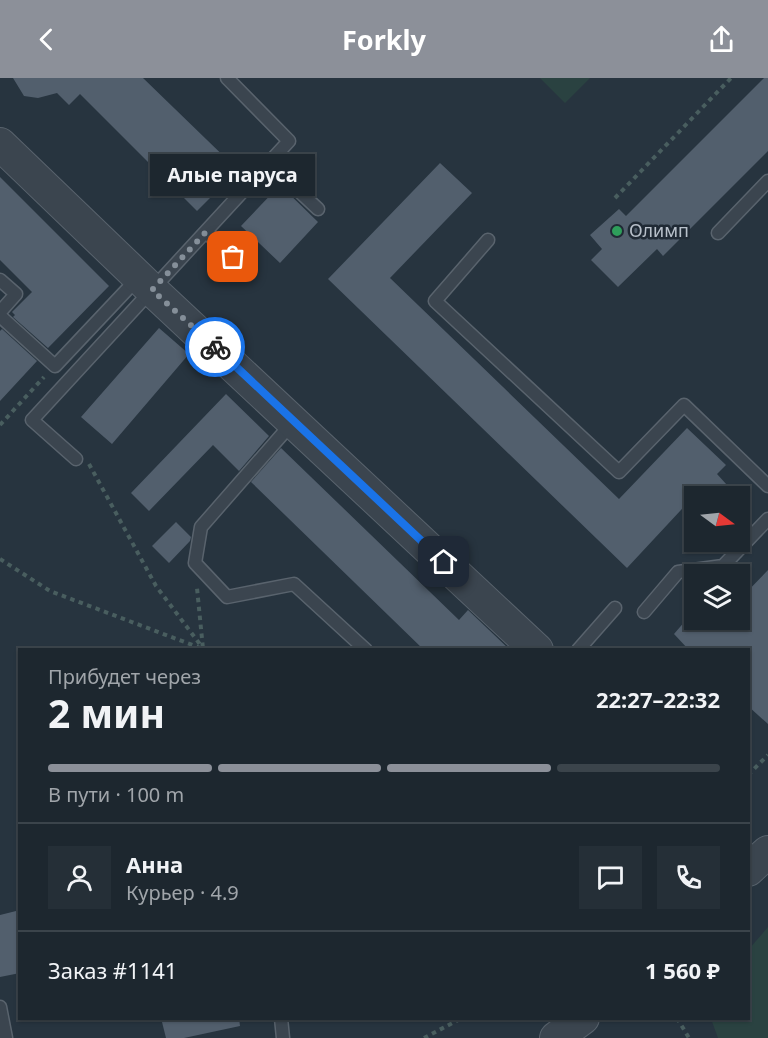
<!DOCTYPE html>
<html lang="ru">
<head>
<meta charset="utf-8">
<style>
  body { margin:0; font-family:"Noto Sans",sans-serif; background:#252f37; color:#f1f3f6; height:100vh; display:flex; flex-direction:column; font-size:22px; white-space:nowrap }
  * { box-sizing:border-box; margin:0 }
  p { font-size:20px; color:#a0a5aa }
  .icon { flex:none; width:33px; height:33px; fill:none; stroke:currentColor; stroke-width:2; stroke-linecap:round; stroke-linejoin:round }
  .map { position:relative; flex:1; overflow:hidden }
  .drawer { position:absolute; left:18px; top:570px; width:732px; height:372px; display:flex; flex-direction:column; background:#1d272f; border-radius:0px; box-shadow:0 2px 4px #0004,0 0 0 2px #3b444b }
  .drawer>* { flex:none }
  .needle { width:39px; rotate:105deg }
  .tools { position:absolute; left:684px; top:408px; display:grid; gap:12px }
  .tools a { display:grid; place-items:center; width:66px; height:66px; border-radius:0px; background:#1d272f; box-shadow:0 2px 4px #0004,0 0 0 2px #3b444b; font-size:30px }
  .pin { position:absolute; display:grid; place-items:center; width:51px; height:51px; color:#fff; margin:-26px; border-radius:12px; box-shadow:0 3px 9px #0006 }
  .courier { position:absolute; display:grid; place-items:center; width:60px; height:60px; margin:-30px; border:4px solid #1a73e8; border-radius:50%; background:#fff; color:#222; box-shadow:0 2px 8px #0007 }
  .bubble { position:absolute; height:42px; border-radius:0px; background:#1d272f; box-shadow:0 2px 4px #0004,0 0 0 2px #3b444b; font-size:20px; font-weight:700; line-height:42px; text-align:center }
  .headline em { font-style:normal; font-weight:700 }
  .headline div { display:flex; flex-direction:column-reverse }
  .headline { display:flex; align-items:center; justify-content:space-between; height:102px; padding:0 30px }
  h1 { font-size:39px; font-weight:700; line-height:45px }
  .bar { display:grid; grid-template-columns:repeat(4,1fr); gap:9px 6px; align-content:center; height:72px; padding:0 30px }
  .bar i { height:8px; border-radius:4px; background:#3b444b }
  .bar .selected { background:#8c9099 }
  .bar p { grid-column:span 4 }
  .line { display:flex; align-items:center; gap:15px; padding:0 30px; border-top:2px solid #3b444b }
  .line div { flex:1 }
  .round { display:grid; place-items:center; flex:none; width:63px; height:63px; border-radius:0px; background:#252f37 }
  header { display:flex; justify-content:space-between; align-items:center; height:78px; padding:0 30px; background:#8c9099; color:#fff; font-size:27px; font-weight:700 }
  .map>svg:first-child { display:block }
  .green { fill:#2a4241 }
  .building { fill:#525f6d }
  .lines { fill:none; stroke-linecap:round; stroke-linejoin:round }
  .service-casing { stroke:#59636d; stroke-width:15 }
  .tertiary-casing { stroke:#59636d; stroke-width:34 }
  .path { stroke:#495e5f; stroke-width:4; stroke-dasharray:4.5 4.5; stroke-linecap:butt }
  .service { stroke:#3b454f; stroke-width:12 }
  .tertiary { stroke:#3b454f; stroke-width:32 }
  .done { stroke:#858f99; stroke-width:6; stroke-dasharray:0 10.8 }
  .route { stroke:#1a73e8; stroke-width:8 }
  .leisure-dot { fill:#2e9e5b; stroke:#202a35; stroke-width:2 }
  .labels { text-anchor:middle; stroke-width:5; stroke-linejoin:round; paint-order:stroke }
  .poi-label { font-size:18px; fill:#b8c0ca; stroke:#202a35; text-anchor:start }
</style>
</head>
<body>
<header><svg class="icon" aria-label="back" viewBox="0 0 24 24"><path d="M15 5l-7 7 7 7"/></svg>Forkly<svg class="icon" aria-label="share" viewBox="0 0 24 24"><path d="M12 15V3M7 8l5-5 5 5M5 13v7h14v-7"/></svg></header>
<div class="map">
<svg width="768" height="960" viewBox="0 0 768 960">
  <rect width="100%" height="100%" fill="#27343f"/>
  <path class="green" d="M540,0H590L565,25Z
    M768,849V960H718L711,941L748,940L749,871Z"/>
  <path class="building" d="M13,0H143L238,92L216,116L215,115L197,133L80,16L69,27L57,15L38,20L24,18Z
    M764,0H768V73L663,178L657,171L618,209L591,182L602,171L590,157L619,131L626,138Z
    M440,85L472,115L390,200L619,421L687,350L726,387L717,396L737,418H694L627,490L328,201Z
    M0,99L109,208L48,270L13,239L15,237L12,234L32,214L0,182Z
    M280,107L318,144L280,185L241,148Z
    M159,250L189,276L112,366L81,339Z
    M2,251L37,283L0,323V253Z
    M226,316L269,358L239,393L213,367L149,433L131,415Z
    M281,370L459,542L468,532L510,572H424L251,404Z
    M176,444L191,459L190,463L169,485L152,468Z
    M768,492V646L748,628V572H689L674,556L686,542H740V521Z
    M20,832V895L0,899V837Z
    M161,940H239L240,948L184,960H166Z"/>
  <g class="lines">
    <g class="service-casing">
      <path id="service" d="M269,85L318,131
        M206,154L247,192
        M718,155L768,103
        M488,162L435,223L619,394L684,327L768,408
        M0,202L16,216L0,234
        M0,238L55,288L138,200
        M293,344L201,449L195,485L227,519L294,506L366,572
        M76,381L32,342L289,63L227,0
        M644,534L678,494L723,488L768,441
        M578,572L615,530
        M0,929L6,960
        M281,940L283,960"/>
    </g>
    <g class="tertiary-casing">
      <path id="tertiary" d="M0,66L152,212L537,572
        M748,792L768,774
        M556,960L583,940"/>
    </g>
    <path class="path" d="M615,120L731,0
      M0,347L44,299
      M89,386L156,508L202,569
      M0,481L50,513L203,571L197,510
      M748,697L768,677
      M677,940L689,960
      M424,960L462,940"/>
    <use href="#service" class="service"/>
    <use href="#tertiary" class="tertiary"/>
  </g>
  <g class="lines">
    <path class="done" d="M215,269L152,212L206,154L233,179"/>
    <path class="route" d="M215,269L444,484"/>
  </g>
  <circle class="leisure-dot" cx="617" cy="153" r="6"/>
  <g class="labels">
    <g class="poi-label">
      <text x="629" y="159">Олимп</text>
    </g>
  </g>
</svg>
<div class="tools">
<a><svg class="needle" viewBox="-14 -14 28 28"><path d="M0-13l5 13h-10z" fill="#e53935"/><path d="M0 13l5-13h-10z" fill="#a0a5aa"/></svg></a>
<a><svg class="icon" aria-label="layers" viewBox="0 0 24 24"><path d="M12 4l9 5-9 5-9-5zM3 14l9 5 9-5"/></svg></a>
</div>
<div class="pin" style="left:233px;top:179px;background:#ea580c"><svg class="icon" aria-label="bag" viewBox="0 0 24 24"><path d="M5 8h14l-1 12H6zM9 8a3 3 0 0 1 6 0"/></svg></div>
<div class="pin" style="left:444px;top:484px;background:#1f2937"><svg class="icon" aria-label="home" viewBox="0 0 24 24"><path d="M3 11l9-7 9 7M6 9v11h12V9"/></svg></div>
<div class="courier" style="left:215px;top:269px"><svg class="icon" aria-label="bike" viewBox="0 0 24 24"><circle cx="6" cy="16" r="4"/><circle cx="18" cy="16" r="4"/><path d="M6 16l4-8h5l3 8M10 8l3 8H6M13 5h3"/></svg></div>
<div class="bubble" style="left:150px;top:76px;width:165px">Алые паруса</div>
<section class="drawer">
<div class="headline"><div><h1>2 мин</h1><p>Прибудет через</p></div><em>22:27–22:32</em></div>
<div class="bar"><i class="selected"></i><i class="selected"></i><i class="selected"></i><i></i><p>В пути · 100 m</p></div>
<div class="line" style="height:108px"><a class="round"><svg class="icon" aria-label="person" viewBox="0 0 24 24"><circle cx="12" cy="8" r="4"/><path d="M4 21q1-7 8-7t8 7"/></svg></a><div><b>Анна</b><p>Курьер · 4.9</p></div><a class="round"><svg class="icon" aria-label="chat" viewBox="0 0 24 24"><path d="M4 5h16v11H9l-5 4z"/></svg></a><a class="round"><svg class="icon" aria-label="phone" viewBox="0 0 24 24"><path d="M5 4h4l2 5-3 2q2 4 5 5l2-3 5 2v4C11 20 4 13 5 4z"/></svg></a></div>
<div class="line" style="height:78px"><div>Заказ #1141</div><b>1 560 ₽</b></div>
</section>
</div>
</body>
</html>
